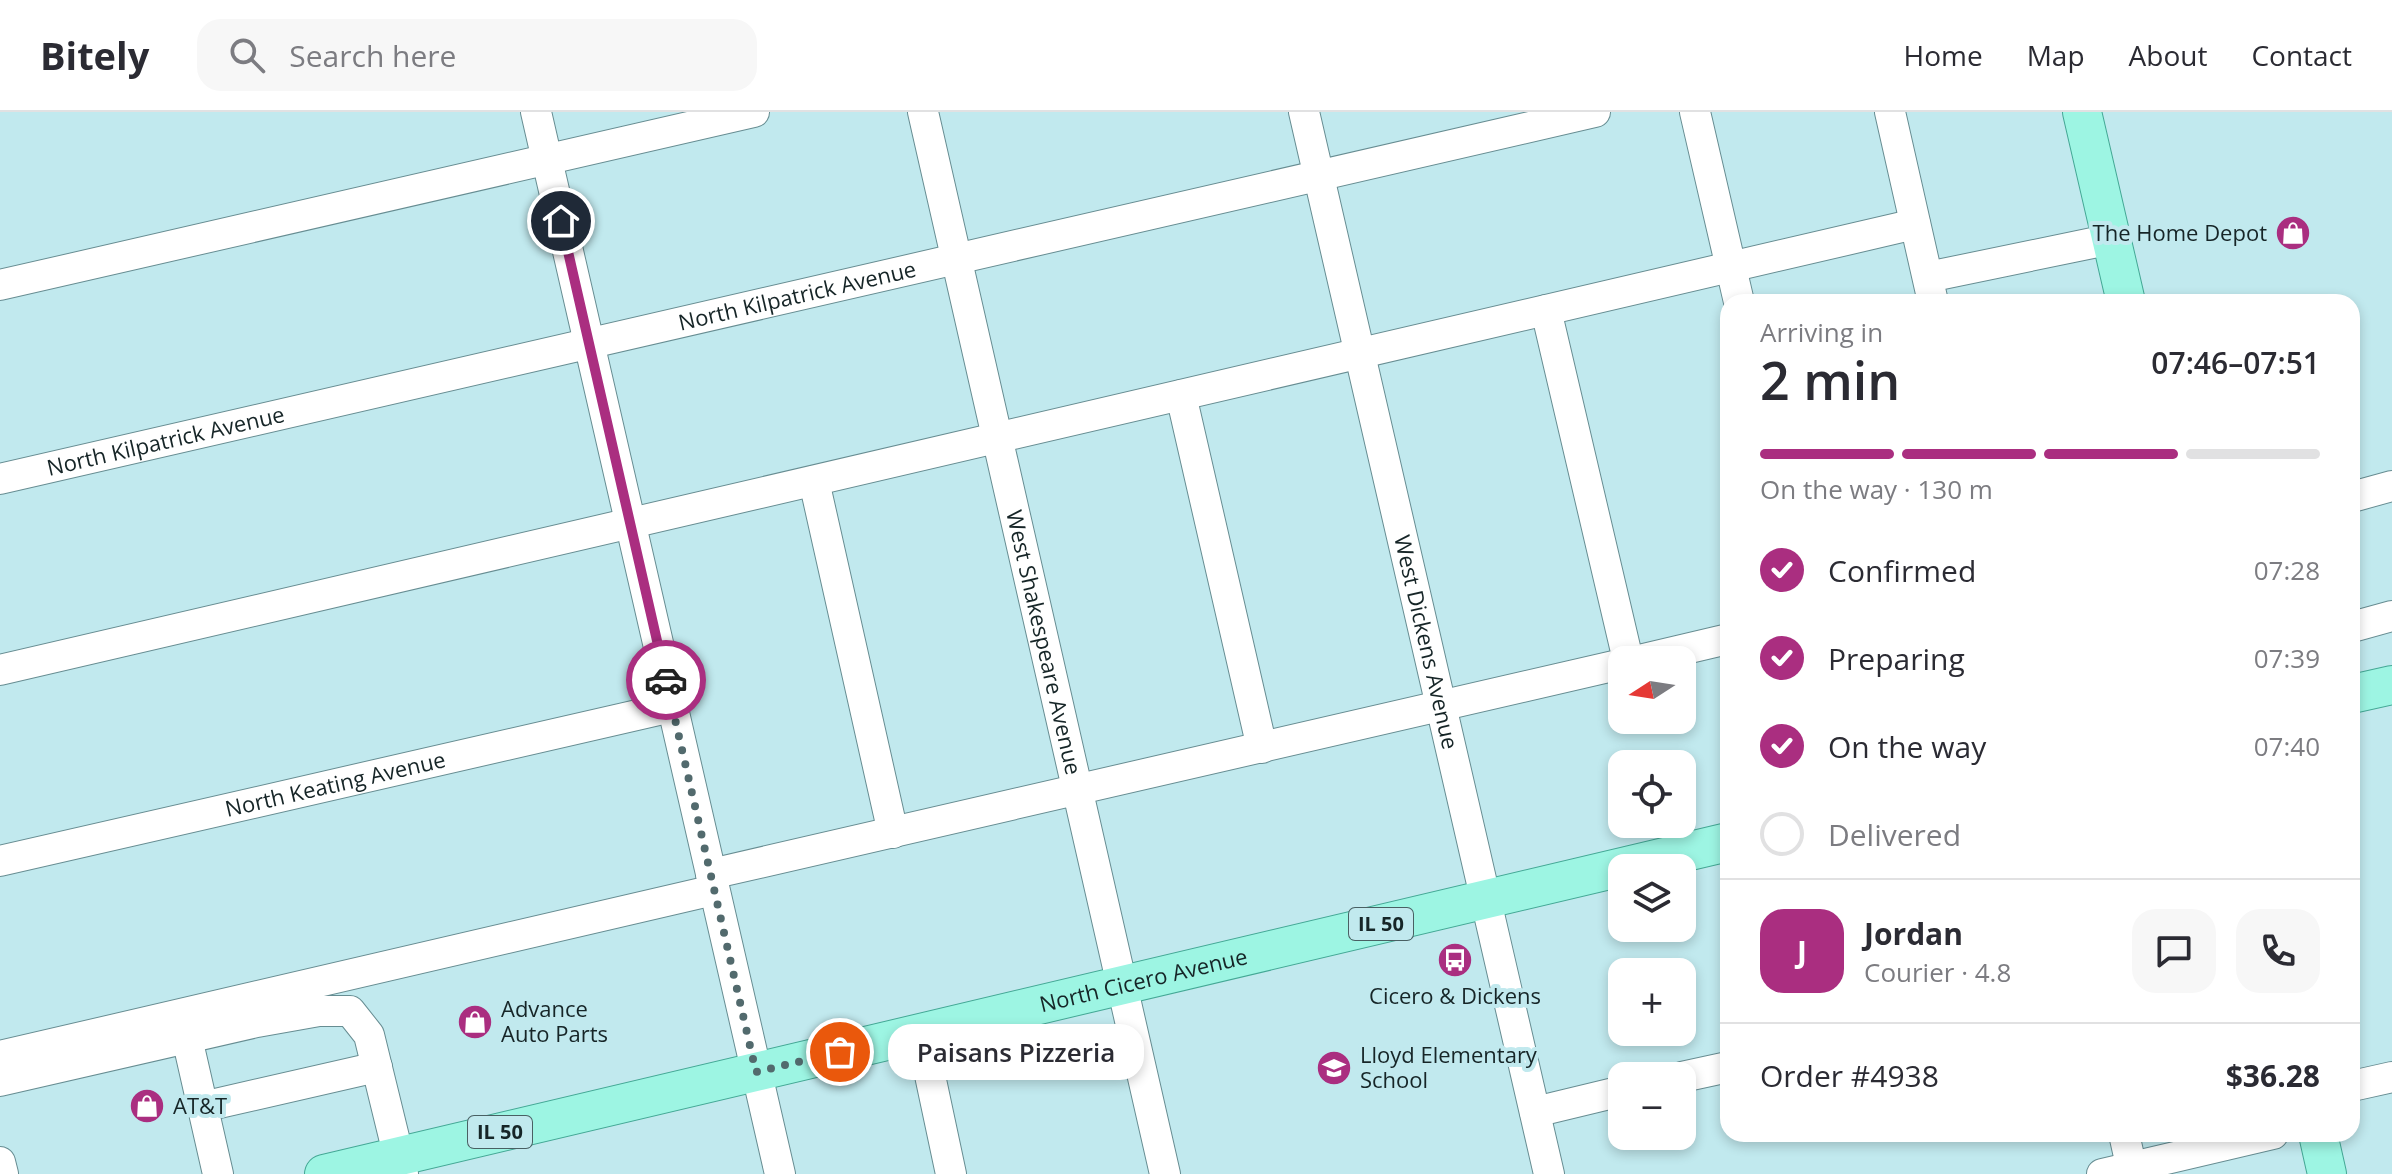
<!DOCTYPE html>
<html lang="en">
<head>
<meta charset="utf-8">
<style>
  body { margin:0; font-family:"Open Sans",sans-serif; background:#f7f7f7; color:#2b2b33; height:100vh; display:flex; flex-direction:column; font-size:30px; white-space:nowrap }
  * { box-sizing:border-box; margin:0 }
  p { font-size:26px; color:#7c7c81 }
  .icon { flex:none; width:44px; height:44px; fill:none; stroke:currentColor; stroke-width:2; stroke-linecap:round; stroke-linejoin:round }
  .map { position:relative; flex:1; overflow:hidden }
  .details { position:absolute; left:1720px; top:182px; width:640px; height:848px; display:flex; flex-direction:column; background:#fff; border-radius:24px; box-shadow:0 4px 12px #0003 }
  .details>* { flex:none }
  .needle { width:52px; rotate:258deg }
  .buttons { position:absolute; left:1608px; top:534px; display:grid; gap:16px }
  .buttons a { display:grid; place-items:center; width:88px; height:88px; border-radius:16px; background:#fff; box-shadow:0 4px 12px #0003; font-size:40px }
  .pin { position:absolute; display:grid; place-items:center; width:68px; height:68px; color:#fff; margin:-34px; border:4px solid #fff; border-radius:50%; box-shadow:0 2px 8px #0007 }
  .courier { position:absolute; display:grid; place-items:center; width:80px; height:80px; margin:-40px; border:6px solid #aa2e80; border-radius:50%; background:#fff; color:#222; box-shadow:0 2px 10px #0007 }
  .bubble { position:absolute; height:56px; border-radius:24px; background:#fff; box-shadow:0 4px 12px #0003; font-size:26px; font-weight:600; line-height:56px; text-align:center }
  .overview em { font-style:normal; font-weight:600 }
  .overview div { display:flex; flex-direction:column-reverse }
  .overview { display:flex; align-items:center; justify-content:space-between; height:136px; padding:0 40px }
  h1 { font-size:52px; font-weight:600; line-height:60px }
  .bar { display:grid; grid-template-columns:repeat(4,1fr); gap:12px 8px; align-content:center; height:96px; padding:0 40px }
  .bar i { height:10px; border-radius:6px; background:#e1e1e2 }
  .bar .selected { background:#aa2e80 }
  .bar p { grid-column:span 4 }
  .line { display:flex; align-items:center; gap:20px; padding:0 40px; border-top:2px solid #e1e1e2 }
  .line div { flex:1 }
  .round { display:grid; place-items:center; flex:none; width:84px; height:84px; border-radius:24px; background:#f7f7f7 }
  ol { padding:0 40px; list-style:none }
  li { display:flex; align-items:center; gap:24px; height:88px }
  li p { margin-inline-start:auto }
  li .icon { padding:8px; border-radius:50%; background:#aa2e80; color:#fff; stroke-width:4 }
  li:last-child { color:#7c7c81 }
  li i { width:44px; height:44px; border:4px solid #e1e1e2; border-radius:50% }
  header { display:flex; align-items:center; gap:48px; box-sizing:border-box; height:112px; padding:0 40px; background:#fff; border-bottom:2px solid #e1e1e2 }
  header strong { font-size:38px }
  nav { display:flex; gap:44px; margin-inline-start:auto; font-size:28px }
  .search { width:560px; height:72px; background:#f7f7f7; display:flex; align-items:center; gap:20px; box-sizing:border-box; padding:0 28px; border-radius:24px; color:#7c7c81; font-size:30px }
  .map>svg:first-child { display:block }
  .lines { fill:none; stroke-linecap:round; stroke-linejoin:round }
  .minor-casing { stroke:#678d92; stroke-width:32 }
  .major-casing { stroke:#44a895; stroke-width:40 }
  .minor { stroke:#fff; stroke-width:30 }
  .major { stroke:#9df5e3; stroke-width:38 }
  .done { stroke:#526a6d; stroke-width:8; stroke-dasharray:0 14.4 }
  .route { stroke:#aa2e80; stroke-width:10 }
  .labels { text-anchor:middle; stroke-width:8; stroke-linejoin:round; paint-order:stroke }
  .shield { fill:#c1e9ee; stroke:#496063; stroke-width:2 }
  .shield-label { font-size:20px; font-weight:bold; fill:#162527 }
  .poi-label { font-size:22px; fill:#162527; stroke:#c1e9ee; text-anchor:start }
  .street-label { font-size:22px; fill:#162527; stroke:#c1e9ee }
</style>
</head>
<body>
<header>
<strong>Bitely</strong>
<div class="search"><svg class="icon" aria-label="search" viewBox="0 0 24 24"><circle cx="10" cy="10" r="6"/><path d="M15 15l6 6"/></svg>Search here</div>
<nav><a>Home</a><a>Map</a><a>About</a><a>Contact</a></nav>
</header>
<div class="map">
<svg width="2392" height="1062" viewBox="0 0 2392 1062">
  <rect width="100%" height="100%" fill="#c1e9ee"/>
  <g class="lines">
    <g class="minor-casing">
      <g id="minor">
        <path d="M536,0L780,1062"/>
        <path id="s1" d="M923,0L1165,1062"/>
        <path id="s2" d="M1304,0L1549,1062"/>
        <path d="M1695,0L1739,190"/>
        <path d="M1890,0L1933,190"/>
        <path d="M1928,165L2112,127"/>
        <path d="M0,173L754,0"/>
        <path d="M1546,198L1628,548"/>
        <path d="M1181,283L1262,636"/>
        <path id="s3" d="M0,367L1595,0"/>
        <path d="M814,369L893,721"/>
        <path d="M2352,385L2392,374"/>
        <path d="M2352,515L2392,504"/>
        <path d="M1639,548L1728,527"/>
        <path d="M0,558L1915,112"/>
        <path id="s4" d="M0,749L672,595"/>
        <path d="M711,762L1622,552"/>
        <path d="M921,921L951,1062"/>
        <path d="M187,926L218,1062"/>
        <path d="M0,944L714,778"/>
        <path d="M1682,965L1728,955"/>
        <path d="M0,969L257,910L319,899H350L369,923L403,1062"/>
        <path d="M2352,974L2392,965"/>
        <path d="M202,995L377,955"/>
        <path d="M1535,1000L1622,979"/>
        <path d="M2124,1022L2133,1062"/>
        <path d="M0,1050L3,1062"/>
        <path d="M2102,1062L2273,1022"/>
      </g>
    </g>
    <g class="major-casing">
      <g id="major">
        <path d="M2082,0L2126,190"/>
        <path d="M2352,582L2392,573"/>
        <path d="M2318,1022L2327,1062"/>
        <path id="s5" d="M324,1062L1728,730"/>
      </g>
    </g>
    <use href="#minor" class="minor"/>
    <use href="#major" class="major"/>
  </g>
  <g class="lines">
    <path class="done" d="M666,568L756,960L840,940"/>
    <path class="route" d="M561,109L666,568"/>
  </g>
  <defs>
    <g id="shop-disc" transform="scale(1.8)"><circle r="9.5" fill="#aa2e80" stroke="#c1e9ee"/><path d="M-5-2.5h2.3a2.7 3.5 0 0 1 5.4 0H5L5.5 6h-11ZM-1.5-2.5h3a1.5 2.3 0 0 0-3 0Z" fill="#fff"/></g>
    <g id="bus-disc" transform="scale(1.8)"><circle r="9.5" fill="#aa2e80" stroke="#c1e9ee"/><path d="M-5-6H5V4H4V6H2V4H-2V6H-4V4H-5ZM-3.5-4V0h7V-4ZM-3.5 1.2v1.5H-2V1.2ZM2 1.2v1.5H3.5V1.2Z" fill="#fff"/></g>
    <g id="school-disc" transform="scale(1.8)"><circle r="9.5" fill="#aa2e80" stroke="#c1e9ee"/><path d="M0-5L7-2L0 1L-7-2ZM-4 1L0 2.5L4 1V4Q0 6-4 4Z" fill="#fff"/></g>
  </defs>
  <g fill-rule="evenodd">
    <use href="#shop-disc" x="2293" y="121"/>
    <use href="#bus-disc" x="1455" y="848"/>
    <use href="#shop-disc" x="475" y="910"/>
    <use href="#school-disc" x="1334" y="956"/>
    <use href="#shop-disc" x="147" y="994"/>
  </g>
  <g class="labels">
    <g class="shield">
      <rect x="1349" y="796" width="64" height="32" rx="6"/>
      <rect x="468" y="1004" width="64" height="32" rx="6"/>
    </g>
    <g class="shield-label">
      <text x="1381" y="819">IL 50</text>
      <text x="500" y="1027">IL 50</text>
    </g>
    <g class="poi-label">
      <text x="2267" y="129" text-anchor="end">The Home Depot</text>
      <text x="1455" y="892" text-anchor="middle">Cicero &amp; Dickens</text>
      <text x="501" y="905">Advance<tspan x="501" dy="25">Auto Parts</tspan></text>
      <text x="1360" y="951">Lloyd Elementary<tspan x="1360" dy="25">School</tspan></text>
      <text x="173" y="1002">AT&amp;T</text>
    </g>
    <g class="street-label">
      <text dy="8" stroke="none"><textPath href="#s3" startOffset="818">North Kilpatrick Avenue</textPath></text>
      <text dy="8" stroke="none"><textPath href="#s3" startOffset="170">North Kilpatrick Avenue</textPath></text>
      <text dy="8" stroke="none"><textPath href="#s1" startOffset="544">West Shakespeare Avenue</textPath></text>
      <text dy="8" stroke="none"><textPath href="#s2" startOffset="544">West Dickens Avenue</textPath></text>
      <text dy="8" stroke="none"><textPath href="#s4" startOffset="344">North Keating Avenue</textPath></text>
      <text dy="8" stroke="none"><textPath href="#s5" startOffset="842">North Cicero Avenue</textPath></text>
    </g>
  </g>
</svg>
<div class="buttons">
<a><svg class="needle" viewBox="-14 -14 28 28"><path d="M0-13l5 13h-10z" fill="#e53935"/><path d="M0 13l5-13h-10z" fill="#7c7c81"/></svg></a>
<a><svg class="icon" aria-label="locate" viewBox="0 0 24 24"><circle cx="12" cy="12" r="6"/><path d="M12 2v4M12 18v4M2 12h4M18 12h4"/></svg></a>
<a><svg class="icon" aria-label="layers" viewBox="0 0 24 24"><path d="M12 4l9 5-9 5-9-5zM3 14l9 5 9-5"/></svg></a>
<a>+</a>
<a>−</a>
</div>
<div class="pin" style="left:840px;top:940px;background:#ea580c"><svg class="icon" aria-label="bag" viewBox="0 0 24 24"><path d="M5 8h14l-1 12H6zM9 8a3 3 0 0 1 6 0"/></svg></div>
<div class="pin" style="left:561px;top:109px;background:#1f2937"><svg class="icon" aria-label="home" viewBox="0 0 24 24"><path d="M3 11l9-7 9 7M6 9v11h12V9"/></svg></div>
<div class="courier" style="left:666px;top:568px"><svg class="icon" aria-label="car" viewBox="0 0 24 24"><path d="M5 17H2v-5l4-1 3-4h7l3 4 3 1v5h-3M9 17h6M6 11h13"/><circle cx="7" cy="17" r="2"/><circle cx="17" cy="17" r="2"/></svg></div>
<div class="bubble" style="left:888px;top:912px;width:256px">Paisans Pizzeria</div>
<section class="details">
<div class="overview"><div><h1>2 min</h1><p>Arriving in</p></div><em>07:46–07:51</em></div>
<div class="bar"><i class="selected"></i><i class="selected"></i><i class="selected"></i><i></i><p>On the way · 130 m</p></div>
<ol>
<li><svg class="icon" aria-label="check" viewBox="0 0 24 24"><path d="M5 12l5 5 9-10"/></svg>Confirmed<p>07:28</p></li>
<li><svg class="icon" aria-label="check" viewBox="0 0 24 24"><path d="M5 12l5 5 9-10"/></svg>Preparing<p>07:39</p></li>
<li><svg class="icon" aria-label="check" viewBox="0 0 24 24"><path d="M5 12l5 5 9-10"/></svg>On the way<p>07:40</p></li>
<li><i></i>Delivered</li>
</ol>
<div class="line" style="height:144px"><b class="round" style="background:#aa2e80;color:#fff">J</b><div><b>Jordan</b><p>Courier · 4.8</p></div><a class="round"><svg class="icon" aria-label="chat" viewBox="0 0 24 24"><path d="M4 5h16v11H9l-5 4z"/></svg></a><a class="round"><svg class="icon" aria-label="phone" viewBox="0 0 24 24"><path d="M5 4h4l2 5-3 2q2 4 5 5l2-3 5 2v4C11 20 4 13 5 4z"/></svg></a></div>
<div class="line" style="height:104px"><div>Order #4938</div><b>$36.28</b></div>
</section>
</div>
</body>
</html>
